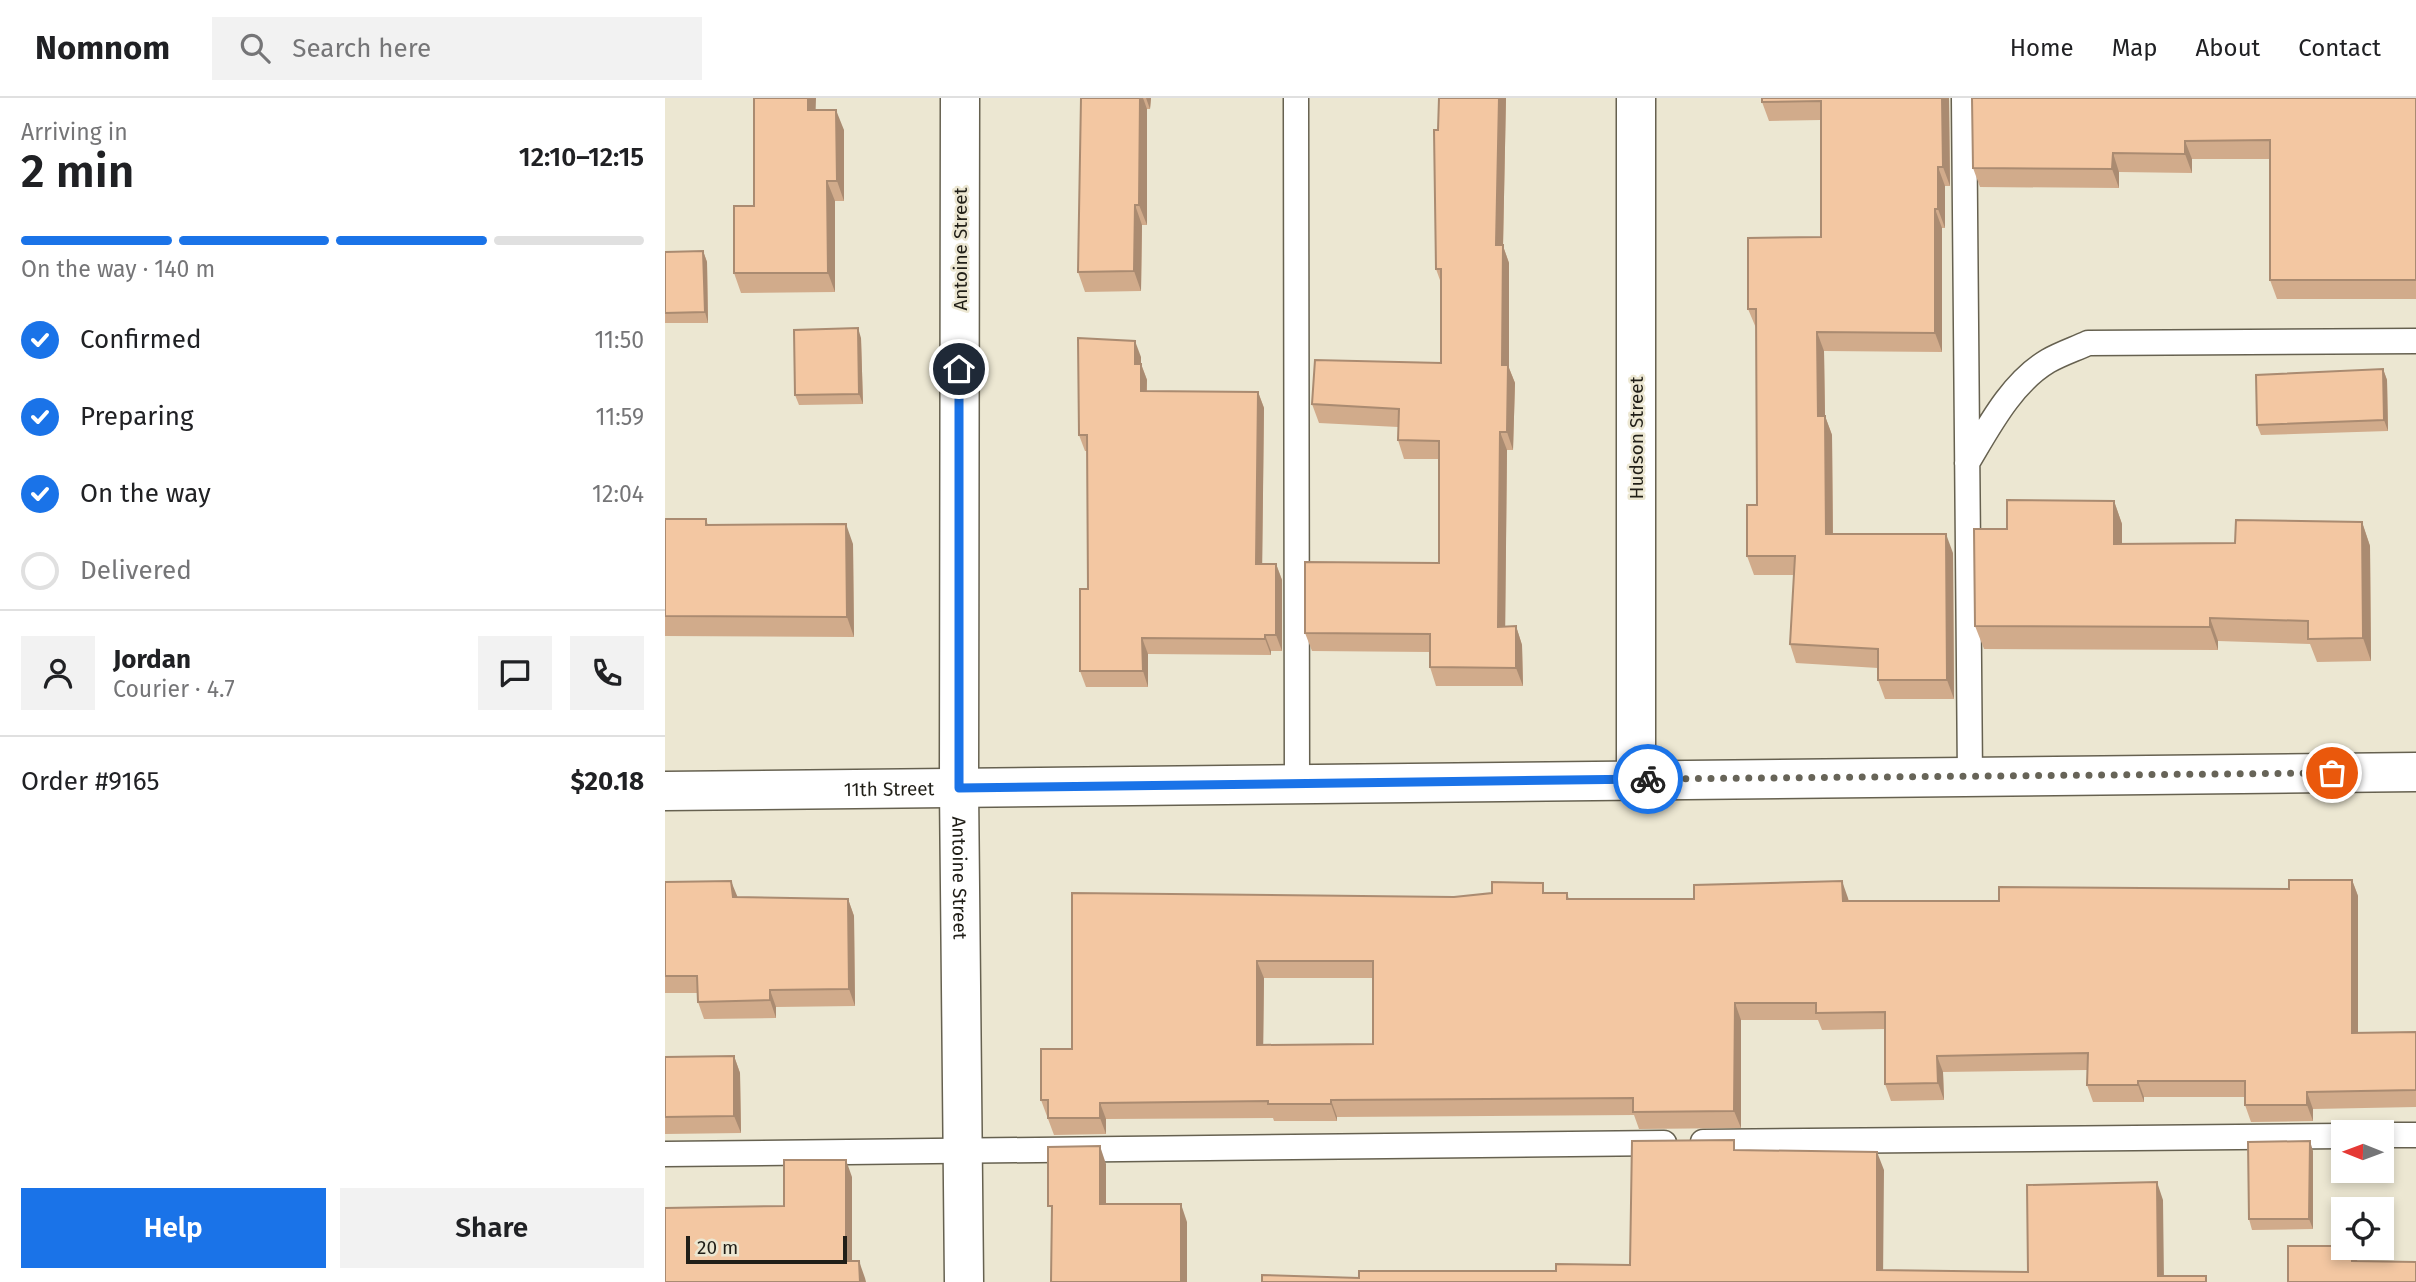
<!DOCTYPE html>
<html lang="en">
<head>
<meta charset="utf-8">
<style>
  body { margin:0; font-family:"Fira Sans",sans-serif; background:#f2f2f2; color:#202124; height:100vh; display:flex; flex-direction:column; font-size:26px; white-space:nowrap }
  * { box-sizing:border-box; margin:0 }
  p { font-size:23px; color:#757577 }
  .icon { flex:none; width:38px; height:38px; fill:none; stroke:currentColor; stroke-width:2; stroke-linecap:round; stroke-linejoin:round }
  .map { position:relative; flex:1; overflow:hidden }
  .panel { display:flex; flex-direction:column; background:#fff; width:665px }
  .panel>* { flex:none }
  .needle { width:46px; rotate:271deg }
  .controls { position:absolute; left:1666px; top:1022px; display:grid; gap:14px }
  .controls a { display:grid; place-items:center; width:63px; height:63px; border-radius:0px; background:#fff; box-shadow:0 4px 10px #0003; font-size:35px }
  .scale { position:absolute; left:21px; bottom:18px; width:161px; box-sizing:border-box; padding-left:7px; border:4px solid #201e17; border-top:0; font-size:19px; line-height:24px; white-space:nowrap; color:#201e17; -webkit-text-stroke:5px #ece7d2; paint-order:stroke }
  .pin { position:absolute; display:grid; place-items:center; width:60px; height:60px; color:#fff; margin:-30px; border:4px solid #fff; border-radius:50%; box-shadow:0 2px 7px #0007 }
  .courier { position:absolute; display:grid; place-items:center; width:70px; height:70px; margin:-35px; border:5px solid #1a73e8; border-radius:50%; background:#fff; color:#222; box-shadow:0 2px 9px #0007 }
  .head em { font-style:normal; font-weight:600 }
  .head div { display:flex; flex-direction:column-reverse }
  .head { display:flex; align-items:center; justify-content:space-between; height:119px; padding:0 21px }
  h1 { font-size:46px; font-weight:600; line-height:52px }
  .bar { display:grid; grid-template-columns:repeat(4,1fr); gap:10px 7px; align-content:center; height:84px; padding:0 21px }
  .bar i { height:9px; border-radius:5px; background:#e0e0e0 }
  .bar .active { background:#1a73e8 }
  .bar p { grid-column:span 4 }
  .line { display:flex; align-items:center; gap:18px; padding:0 21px; border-top:2px solid #e0e0e0 }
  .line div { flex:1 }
  .round { display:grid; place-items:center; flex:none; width:74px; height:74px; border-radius:0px; background:#f2f2f2 }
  ol { padding:0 21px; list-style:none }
  li { display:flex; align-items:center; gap:21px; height:77px }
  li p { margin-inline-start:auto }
  li .icon { padding:7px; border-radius:50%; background:#1a73e8; color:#fff; stroke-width:4 }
  li:last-child { color:#757577 }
  li i { width:38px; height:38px; border:4px solid #e0e0e0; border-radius:50% }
  .primary-button { display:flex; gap:14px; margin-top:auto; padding:14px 21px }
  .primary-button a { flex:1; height:80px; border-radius:0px; background:#1a73e8; color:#fff; font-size:28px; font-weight:600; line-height:80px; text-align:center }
  .primary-button a+a { background:#f2f2f2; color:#202124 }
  header { display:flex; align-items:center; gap:42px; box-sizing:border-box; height:98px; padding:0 35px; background:#fff; border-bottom:2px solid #e0e0e0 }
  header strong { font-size:33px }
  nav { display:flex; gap:38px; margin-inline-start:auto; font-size:24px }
  .search { width:490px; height:63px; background:#f2f2f2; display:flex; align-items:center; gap:18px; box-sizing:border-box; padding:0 24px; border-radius:0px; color:#757577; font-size:26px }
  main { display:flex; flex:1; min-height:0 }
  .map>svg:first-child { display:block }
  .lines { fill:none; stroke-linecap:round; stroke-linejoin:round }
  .lane-casing { stroke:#666150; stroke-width:27 }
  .street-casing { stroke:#666150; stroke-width:41 }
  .lane { stroke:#fff; stroke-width:24 }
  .street { stroke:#fff; stroke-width:38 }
  .wall { fill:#d1ab8b; fill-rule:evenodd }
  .shaded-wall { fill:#aa8b71 }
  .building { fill:#f3c7a2; stroke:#aa8b71; stroke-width:2; fill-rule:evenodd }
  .done { stroke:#676458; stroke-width:7; stroke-dasharray:0 12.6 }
  .route { stroke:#1a73e8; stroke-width:9 }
  .labels { text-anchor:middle; stroke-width:5; stroke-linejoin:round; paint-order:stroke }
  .street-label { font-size:19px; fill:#201e17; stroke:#ece7d2 }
</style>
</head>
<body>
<header>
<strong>Nomnom</strong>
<div class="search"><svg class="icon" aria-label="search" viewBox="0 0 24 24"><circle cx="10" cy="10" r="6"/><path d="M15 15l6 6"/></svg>Search here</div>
<nav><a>Home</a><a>Map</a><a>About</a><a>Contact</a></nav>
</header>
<main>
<section class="panel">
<div class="head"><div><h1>2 min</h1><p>Arriving in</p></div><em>12:10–12:15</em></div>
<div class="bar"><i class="active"></i><i class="active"></i><i class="active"></i><i></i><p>On the way · 140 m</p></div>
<ol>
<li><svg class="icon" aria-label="check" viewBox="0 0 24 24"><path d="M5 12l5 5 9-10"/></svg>Confirmed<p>11:50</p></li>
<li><svg class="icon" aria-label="check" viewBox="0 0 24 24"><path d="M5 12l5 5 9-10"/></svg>Preparing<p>11:59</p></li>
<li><svg class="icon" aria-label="check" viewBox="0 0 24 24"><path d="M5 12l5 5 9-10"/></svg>On the way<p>12:04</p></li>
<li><i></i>Delivered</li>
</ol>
<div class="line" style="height:126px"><a class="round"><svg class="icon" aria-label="person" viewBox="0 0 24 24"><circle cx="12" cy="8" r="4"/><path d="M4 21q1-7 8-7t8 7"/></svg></a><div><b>Jordan</b><p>Courier · 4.7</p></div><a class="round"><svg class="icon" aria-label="chat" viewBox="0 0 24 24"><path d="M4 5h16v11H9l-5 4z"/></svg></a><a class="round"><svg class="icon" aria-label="phone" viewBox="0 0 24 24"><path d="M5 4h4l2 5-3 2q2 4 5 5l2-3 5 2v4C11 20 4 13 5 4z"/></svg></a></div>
<div class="line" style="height:91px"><div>Order #9165</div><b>$20.18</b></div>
<div class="primary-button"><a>Help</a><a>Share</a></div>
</section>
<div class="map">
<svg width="1751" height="1184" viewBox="0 0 1751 1184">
  <rect width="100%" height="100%" fill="#ece7d2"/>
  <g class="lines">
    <g class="lane-casing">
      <path id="lane" d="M631,0L632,688
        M1299,0L1305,680
        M1302,365C1323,330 1346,285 1383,263C1395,256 1410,251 1423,245L1751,243
        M1717,1037H1751
        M1038,1044L1678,1038
        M0,1056L999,1045"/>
    </g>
    <g class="street-casing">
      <g id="street">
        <path id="s1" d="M295,0L294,690L299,1184"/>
        <path d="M971,0V680"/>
        <path id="s2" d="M0,693L1751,674"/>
      </g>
    </g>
    <use href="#lane" class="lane"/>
    <use href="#street" class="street"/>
  </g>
  <path class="wall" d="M416,0H486L485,11H482V127H477L476,193L420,194L413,174Z
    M774,0H841L838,148L844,165V270L850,285L848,352H842L840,529L851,528L857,547L858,588H771L765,569V554L647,553L640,535L774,465V361H739L733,342V329L654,325L647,306L776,265V185L771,171Z
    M1097,0H1284L1285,88H1280V130H1277V254L1159,253L1160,318L1167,337L1168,436L1288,455L1289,601H1220L1213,582V570L1131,565L1125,546L1129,477H1089L1082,458L1092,407L1091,230L1083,211L1156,139V22L1104,23L1097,4Z
    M1751,0V201H1612L1605,182V61H1527V75L1454,74V90L1315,89L1308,70Z
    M151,12L179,32V103H170V194L76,195L69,175L89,108Z
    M38,153L42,164L43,225H0V154Z
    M196,240L198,306L134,307L130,297Z
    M476,259V266L482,282V293L593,294L599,310L597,466H611L617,482V553H606V557L483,556V589H421L415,573L423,491L422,353H420L414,337Z
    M1718,271L1722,282L1723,333L1596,337L1592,327Z
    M1449,403L1457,426V446L1570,445L1697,424L1705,448L1706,563L1652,564L1645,546L1553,543V552L1319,551L1310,528L1342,431Z
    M0,421H41L43,427L188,446L189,539L0,538Z
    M1687,782L1693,798V935L1751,934V1009L1648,1011V1023L1586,1024L1580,1007V999H1479V1004H1428L1422,987V972L1278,974L1279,1002L1226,1003L1220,986V931L1157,932L1153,922H1076V1030L974,1031L969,1017L672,1019V1023H609L608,1020L441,1021V1036L389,1037L376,1002L407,951V795L789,799L882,795H902L904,801L1183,800L1184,803H1334L1624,791ZM599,880H708V946L598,947Z
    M0,784L72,799L183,801L189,818L190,908L111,909V920L39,921L33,904V895H0Z
    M69,958L75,975L76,1035L0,1036V959Z
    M1648,1053V1131L1587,1132L1584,1121Z"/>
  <path class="shaded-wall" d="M143,0H151L150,32L143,12Z
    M475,0H478L482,11V127L474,107Z
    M481,0H486L485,11Z
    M834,0H841L838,148L844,165V270L850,285L848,352L842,334L831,147Z
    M1277,0H1284L1285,88L1278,69Z
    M171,12L179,32V103L172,83Z
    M1520,43L1527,61V75L1520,56Z
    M1448,55L1454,74V90L1447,71Z
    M1273,69L1280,88V130L1273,111Z
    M162,83L170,103V194L163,175Z
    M470,107L477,127L476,193L469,173Z
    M1270,111L1277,130V254L1270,235Z
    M38,153L42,164L43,225L40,214Z
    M193,230L196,240L198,306L194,296Z
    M1152,234L1159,253L1160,318L1167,337L1168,455L1161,436L1153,318Z
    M470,243L476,259V266L482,282L481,309L476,293L470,266Z
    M1718,271L1722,282L1723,333L1719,322Z
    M593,294L599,310L597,482L591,466Z
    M835,334L842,352L840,547L833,529Z
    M1449,403L1457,426V469L1449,446Z
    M1697,424L1705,448L1706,563L1698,540Z
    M181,426L188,446L189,539L182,519Z
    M1281,436L1288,455L1289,601L1282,582Z
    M611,466L617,482V553L611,537Z
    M1545,520L1553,543V552L1545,529Z
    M851,528L857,547L858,588L851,570Z
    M600,537L606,553V557L600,541Z
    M477,540L483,556V589L478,573Z
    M1687,782L1693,798V952L1687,935Z
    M66,783L73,800L68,799Z
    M1177,783L1183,800L1184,819L1178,803Z
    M183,801L189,818L190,908L184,891Z
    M592,863L599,880L598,964L592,947Z
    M105,892L111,909V920L105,902Z
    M1070,905L1076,922V1030L1069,1013Z
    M69,958L75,975L76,1035L69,1018Z
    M1272,958L1278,974L1279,1002L1273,985Z
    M1473,983L1479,999V1004L1473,987Z
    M1642,994L1648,1011V1023L1642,1007Z
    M666,1002L672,1019V1023L666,1006Z
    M435,1005L441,1021V1036L435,1020Z
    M1645,1043L1648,1053V1131L1644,1121Z
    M435,1048L441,1066V1123L435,1106Z
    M1212,1054L1219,1072L1218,1184L1212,1172Z
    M181,1062L187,1079V1180L181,1163Z
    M1492,1084L1498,1102L1499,1184L1493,1178Z
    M516,1106L522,1124V1184H516Z
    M1687,1150L1694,1167L1687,1163Z
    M194,1163L200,1180L201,1184H195Z"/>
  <path class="building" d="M89,0H143V12H171L172,83H162L163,175H69V108H89Z
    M416,0H475L474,107H470L469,173L413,174Z
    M774,0H834L831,147H838L837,267H843L842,334H835L833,529L851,528V570L765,569V536L640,535V464L774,465V343L733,342L734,311L647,306L650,262L776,265V171H771L769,32H773Z
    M1097,0H1277L1278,69H1273V111H1270V235L1152,234L1153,318H1160L1161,436H1281L1282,582H1213V551L1125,546L1130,458H1082V407H1092L1091,211H1083V140L1156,139V3L1097,4Z
    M1307,0H1751V182H1605V42L1520,43V56L1448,55L1447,71L1308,70Z
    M38,153L40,214L0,215V154Z
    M193,230L194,296L130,297L129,232Z
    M413,240L470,243V266H476V293L593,294L591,466H611V537H600V541L477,540L478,573H415V491H423L422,337H414Z
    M1718,271L1719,322L1592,327L1591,277Z
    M1342,402L1449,403V446L1570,445L1571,422L1697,424L1698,540L1643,541V523L1545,520V529L1310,528L1309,431H1342Z
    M0,421H41V427L181,426L182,519L0,518Z
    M1624,782H1687V935L1751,934V992L1642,994V1007H1580V983H1473V987H1422L1423,955L1272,958L1273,985L1220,986V914L1151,915V905H1070L1069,1013L968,1014V1000L666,1002V1006H603V1003L435,1005V1020H383V1002H376V951H407V795L789,799L827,795V784L878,785V795H902V801H1029V787L1177,783L1178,803H1334V789L1624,791ZM592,863H708V946L592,947Z
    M66,783L68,799L183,801L184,891L105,892V902L33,904L32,878H0V784Z
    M69,958V1018L0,1019V959Z
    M1069,1042V1052L1212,1054V1172L1363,1174L1362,1087L1492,1084L1493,1178H1541V1184H597V1177L694,1180V1173H891V1166L965,1167L967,1043Z
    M1645,1043L1644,1121H1584L1583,1044Z
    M435,1048V1106H516V1184H386L387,1108H383V1049Z
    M119,1062H181V1163H194L195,1184H0V1110L119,1108Z
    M1623,1148H1678V1150H1687V1163L1751,1164V1184H1623Z"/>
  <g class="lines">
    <path class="done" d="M983,681L1667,675"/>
    <path class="route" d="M294,271V690L983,681"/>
  </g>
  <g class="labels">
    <g class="street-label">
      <text transform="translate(295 151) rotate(-90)" y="7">Antoine Street</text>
      <text transform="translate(971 340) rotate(-90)" y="7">Hudson Street</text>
      <text dy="7" stroke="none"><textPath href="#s2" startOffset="224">11th Street</textPath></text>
      <text dy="7" stroke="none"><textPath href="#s1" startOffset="780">Antoine Street</textPath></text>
    </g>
  </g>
</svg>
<div class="controls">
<a><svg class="needle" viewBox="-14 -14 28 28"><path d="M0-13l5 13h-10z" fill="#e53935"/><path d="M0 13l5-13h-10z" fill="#757577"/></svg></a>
<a><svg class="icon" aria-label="locate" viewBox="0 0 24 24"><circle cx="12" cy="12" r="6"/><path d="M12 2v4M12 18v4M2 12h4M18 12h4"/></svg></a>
</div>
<div class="scale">20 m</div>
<div class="pin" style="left:1667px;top:675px;background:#ea580c"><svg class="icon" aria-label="bag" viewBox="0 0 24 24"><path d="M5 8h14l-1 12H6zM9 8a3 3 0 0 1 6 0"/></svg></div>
<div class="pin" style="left:294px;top:271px;background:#1f2937"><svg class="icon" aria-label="home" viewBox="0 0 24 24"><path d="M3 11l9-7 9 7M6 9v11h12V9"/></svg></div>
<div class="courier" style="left:983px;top:681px"><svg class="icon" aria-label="bike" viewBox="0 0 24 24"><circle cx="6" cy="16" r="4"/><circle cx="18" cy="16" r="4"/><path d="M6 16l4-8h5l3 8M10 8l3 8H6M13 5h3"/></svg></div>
</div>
</main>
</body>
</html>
